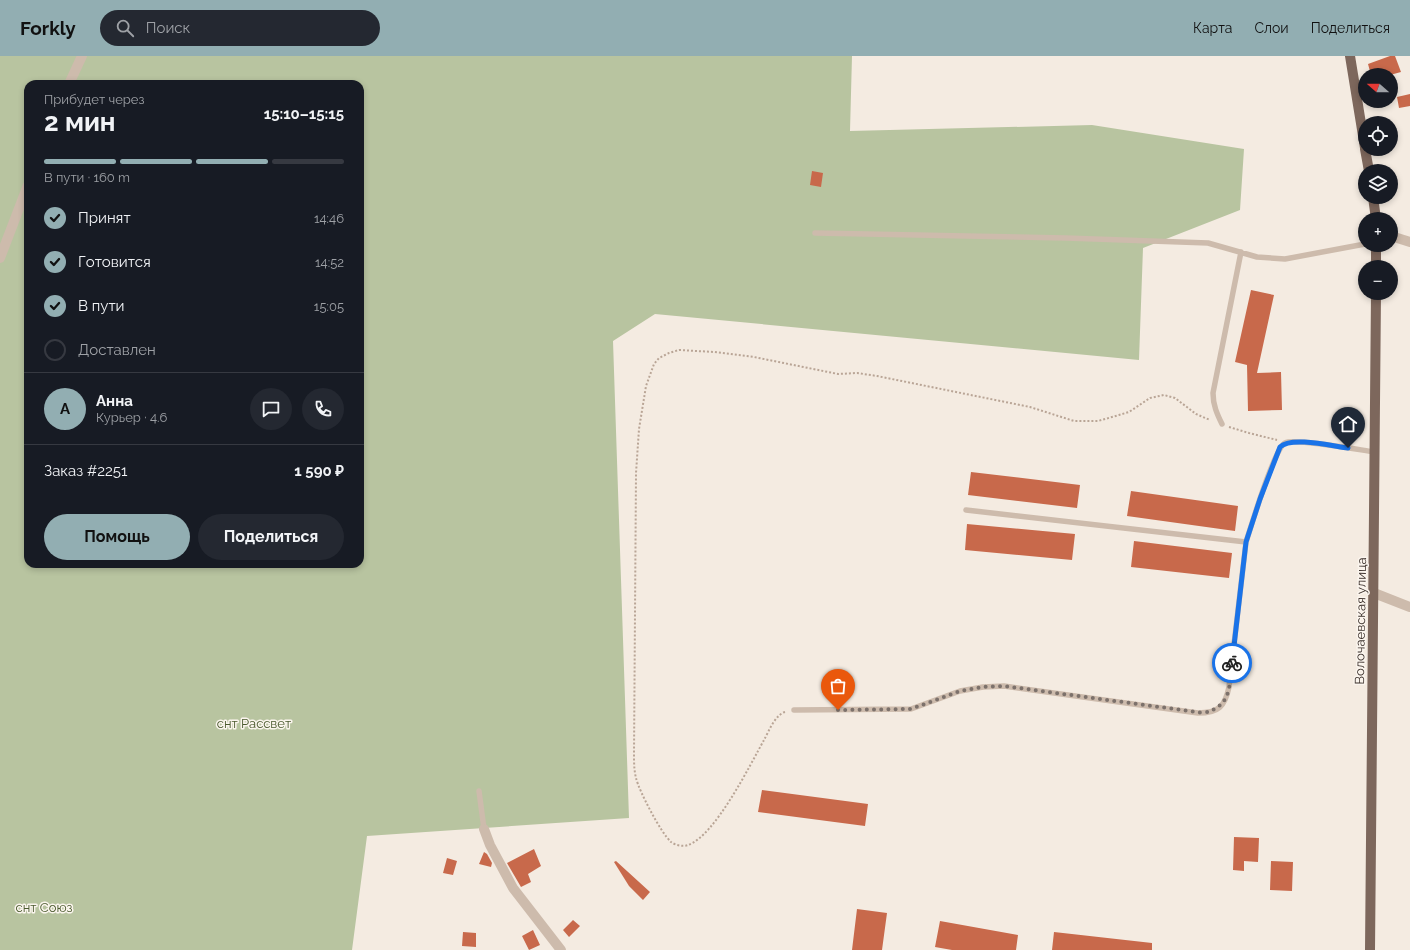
<!DOCTYPE html>
<html lang="ru">
<head>
<meta charset="utf-8">
<style>
  body { margin:0; font-family:Raleway,sans-serif; background:#242831; color:#f1f3f6; height:100vh; display:flex; flex-direction:column; font-size:15px; white-space:nowrap }
  * { box-sizing:border-box; margin:0 }
  p { font-size:13px; color:#9ea1a6 }
  .icon { flex:none; width:22px; height:22px; fill:none; stroke:currentColor; stroke-width:2; stroke-linecap:round; stroke-linejoin:round }
  .map { position:relative; flex:1; overflow:hidden }
  .side { position:absolute; left:24px; top:24px; width:340px; height:488px; display:flex; flex-direction:column; background:#171b24; border-radius:12px; box-shadow:0 2px 6px #0003 }
  .side>* { flex:none }
  .needle { width:26px; rotate:290deg }
  .buttons { position:absolute; left:1358px; top:12px; display:grid; gap:8px }
  .buttons a { display:grid; place-items:center; width:40px; height:40px; border-radius:50%; background:#171b24; box-shadow:0 2px 6px #0003; font-size:20px }
  .pin { position:absolute; display:grid; place-items:center; width:34px; height:34px; color:#fff; margin:-41px -17px; border-radius:50% 50% 50% 0; rotate:-45deg; box-shadow:0 0 4px #0007 }
  .pin .icon { rotate:45deg }
  .courier { position:absolute; display:grid; place-items:center; width:40px; height:40px; margin:-20px; border:3px solid #1a73e8; border-radius:50%; background:#fff; color:#222; box-shadow:0 1px 5px #0007 }
  .summary em { font-style:normal; font-weight:700 }
  .summary div { display:flex; flex-direction:column-reverse }
  .summary { display:flex; align-items:center; justify-content:space-between; height:68px; padding:0 20px }
  h1 { font-size:26px; font-weight:700; line-height:30px }
  .bar { display:grid; grid-template-columns:repeat(4,1fr); gap:6px 4px; align-content:center; height:48px; padding:0 20px }
  .bar i { height:5px; border-radius:3px; background:#363941 }
  .bar .active { background:#92aeb2 }
  .bar p { grid-column:span 4 }
  .line { display:flex; align-items:center; gap:10px; padding:0 20px; border-top:1px solid #363941 }
  .line div { flex:1 }
  .round { display:grid; place-items:center; flex:none; width:42px; height:42px; border-radius:21px; background:#242831 }
  ol { padding:0 20px; list-style:none }
  li { display:flex; align-items:center; gap:12px; height:44px }
  li p { margin-inline-start:auto }
  li .icon { padding:4px; border-radius:50%; background:#92aeb2; color:#111; stroke-width:4 }
  li:last-child { color:#9ea1a6 }
  li i { width:22px; height:22px; border:2px solid #363941; border-radius:50% }
  .cta { display:flex; gap:8px; margin-top:auto; padding:8px 20px }
  .cta a { flex:1; height:46px; border-radius:24px; background:#92aeb2; color:#111; font-size:16px; font-weight:700; line-height:46px; text-align:center }
  .cta a+a { background:#242831; color:#f1f3f6 }
  header { display:flex; align-items:center; gap:24px; box-sizing:border-box; height:56px; padding:0 20px; background:#92aeb2; color:#111 }
  header strong { font-size:19px }
  nav { display:flex; gap:22px; margin-inline-start:auto; font-size:14px }
  .search { width:280px; height:36px; background:#242831; display:flex; align-items:center; gap:10px; box-sizing:border-box; padding:0 14px; border-radius:22px; color:#9ea1a6; font-size:15px }
  .map>svg:first-child { display:block }
  .green { fill:#b8c4a0; fill-rule:evenodd }
  .building { fill:#c8694b }
  .lines { fill:none; stroke-linecap:round; stroke-linejoin:round }
  .path { stroke:#b9a596; stroke-width:2; stroke-dasharray:2 2; stroke-linecap:butt }
  .lane { stroke:#cdbbac; stroke-width:5.5 }
  .street { stroke:#cdbbac; stroke-width:10 }
  .primary { stroke:#7d675c; stroke-width:10 }
  .done { stroke:#7c716b; stroke-width:4; stroke-dasharray:0 7.2 }
  .route { stroke:#1a73e8; stroke-width:5 }
  .labels { text-anchor:middle; stroke-width:3; stroke-linejoin:round; paint-order:stroke }
  .street-label { font-size:13px; fill:#3b302b; stroke:#fbf5ee }
  .park-label { font-size:13px; fill:#4a5a2e; stroke:#fbf5ee }
</style>
</head>
<body>
<header>
<strong>Forkly</strong>
<div class="search"><svg class="icon" aria-label="search" viewBox="0 0 24 24"><circle cx="10" cy="10" r="6"/><path d="M15 15l6 6"/></svg>Поиск</div>
<nav><a>Карта</a><a>Слои</a><a>Поделиться</a></nav>
</header>
<div class="map">
<svg width="1410" height="894" viewBox="0 0 1410 894">
  <rect width="100%" height="100%" fill="#f4ebe1"/>
  <path class="green" d="M0,0H852L850,75L1092,69L1244,93L1240,154L1143,192L1139,304L655,258L613,285L629,762L367,780L352,894H0ZM28,28H360V508H28Z"/>
  <path class="building" d="M1390,0H1395L1401,16L1390,19H1371L1368,8Z
    M1410,38V50L1399,52L1397,41Z
    M812,115L823,117L821,131L810,129Z
    M1251,234L1274,239L1257,317L1281,316L1282,354L1248,355L1247,309L1235,306Z
    M971,416L1080,429L1077,452L968,439Z
    M1131,435L1238,450L1235,475L1127,460Z
    M967,468L1075,478L1072,504L965,494Z
    M1134,485L1232,497L1229,522L1131,511Z
    M762,734L868,748L865,770L758,756Z
    M1234,781L1259,782L1258,806L1244,805V815L1233,814Z
    M534,793L541,810L528,818L531,826L521,831L507,807Z
    M484,796L487,798L492,807L491,811L479,808Z
    M447,802L457,805L453,819L443,817Z
    M616,805L650,836L643,844L629,830L614,806Z
    M1271,805L1293,806L1292,835L1270,834Z
    M857,853L887,857L882,894H852Z
    M573,864L580,870L569,881L563,874Z
    M940,865L1018,879L1016,894H952L935,891Z
    M533,874L540,889L529,894L522,880Z
    M463,876L476,877V891L462,890Z
    M1054,876L1152,887V894H1052Z"/>
  <g class="lines">
    <path class="path" d="M1229,371L1249,377L1277,384
      M785,656C775,659 769,675 764,684C750,709 715,780 688,789C683,791 675,789 671,786C661,777 639,735 636,722C634,714 634,706 634,698L636,417L639,373L646,330L654,308L659,302L669,297L679,294L714,296L754,301L838,318L857,317L877,320L1030,351L1074,365H1098L1119,359L1129,356L1150,342L1164,339L1175,342L1196,358L1210,364"/>
    <path class="lane" d="M815,177L1066,182L1208,187L1257,201L1285,203L1365,188
      M1222,368C1217,358 1213,349 1213,337L1241,196
      M966,454L1246,486C1251,471 1274,393 1285,387C1295,382 1360,394 1375,396
      M794,654L911,653L960,635L983,631L1004,630L1198,657C1219,657 1225,650 1229,631L1246,486
      M479,735L484,773"/>
    <path class="street" d="M69,28L82,0
      M1391,180L1410,186
      M0,202L28,129
      M1374,537L1410,551
      M484,773L490,789L513,832L561,894"/>
    <path class="primary" d="M1350,0L1365,92
      M1365,93L1369,115
      M1373,141L1376,163
      M1376,189V211
      M1370,894L1376,237"/>
  </g>
  <g class="lines">
    <path class="done" d="M838,654L911,653L960,635L983,631L1004,630L1204,657C1232,650 1229,630 1232,607"/>
    <path class="route" d="M1232,607L1246,486L1260,443L1280,391C1291,380 1332,390 1348,392"/>
  </g>
  <g class="labels">
    <g class="street-label">
      <text transform="translate(1360 565) rotate(-89)" y="5">Волочаевская улица</text>
    </g>
    <g class="park-label">
      <text x="254" y="672">снт Рассвет</text>
      <text x="44" y="856">снт Союз</text>
    </g>
  </g>
</svg>
<div class="buttons">
<a><svg class="needle" viewBox="-14 -14 28 28"><path d="M0-13l5 13h-10z" fill="#e53935"/><path d="M0 13l5-13h-10z" fill="#9ea1a6"/></svg></a>
<a><svg class="icon" aria-label="locate" viewBox="0 0 24 24"><circle cx="12" cy="12" r="6"/><path d="M12 2v4M12 18v4M2 12h4M18 12h4"/></svg></a>
<a><svg class="icon" aria-label="layers" viewBox="0 0 24 24"><path d="M12 4l9 5-9 5-9-5zM3 14l9 5 9-5"/></svg></a>
<a>+</a>
<a>−</a>
</div>
<div class="pin" style="left:838px;top:654px;background:#ea580c"><svg class="icon" aria-label="bag" viewBox="0 0 24 24"><path d="M5 8h14l-1 12H6zM9 8a3 3 0 0 1 6 0"/></svg></div>
<div class="pin" style="left:1348px;top:392px;background:#1f2937"><svg class="icon" aria-label="home" viewBox="0 0 24 24"><path d="M3 11l9-7 9 7M6 9v11h12V9"/></svg></div>
<div class="courier" style="left:1232px;top:607px"><svg class="icon" aria-label="bike" viewBox="0 0 24 24"><circle cx="6" cy="16" r="4"/><circle cx="18" cy="16" r="4"/><path d="M6 16l4-8h5l3 8M10 8l3 8H6M13 5h3"/></svg></div>
<section class="side">
<div class="summary"><div><h1>2 мин</h1><p>Прибудет через</p></div><em>15:10–15:15</em></div>
<div class="bar"><i class="active"></i><i class="active"></i><i class="active"></i><i></i><p>В пути · 160 m</p></div>
<ol>
<li><svg class="icon" aria-label="check" viewBox="0 0 24 24"><path d="M5 12l5 5 9-10"/></svg>Принят<p>14:46</p></li>
<li><svg class="icon" aria-label="check" viewBox="0 0 24 24"><path d="M5 12l5 5 9-10"/></svg>Готовится<p>14:52</p></li>
<li><svg class="icon" aria-label="check" viewBox="0 0 24 24"><path d="M5 12l5 5 9-10"/></svg>В пути<p>15:05</p></li>
<li><i></i>Доставлен</li>
</ol>
<div class="line" style="height:72px"><b class="round" style="background:#92aeb2;color:#111">А</b><div><b>Анна</b><p>Курьер · 4.6</p></div><a class="round"><svg class="icon" aria-label="chat" viewBox="0 0 24 24"><path d="M4 5h16v11H9l-5 4z"/></svg></a><a class="round"><svg class="icon" aria-label="phone" viewBox="0 0 24 24"><path d="M5 4h4l2 5-3 2q2 4 5 5l2-3 5 2v4C11 20 4 13 5 4z"/></svg></a></div>
<div class="line" style="height:52px"><div>Заказ #2251</div><b>1 590 ₽</b></div>
<div class="cta"><a>Помощь</a><a>Поделиться</a></div>
</section>
</div>
</body>
</html>
